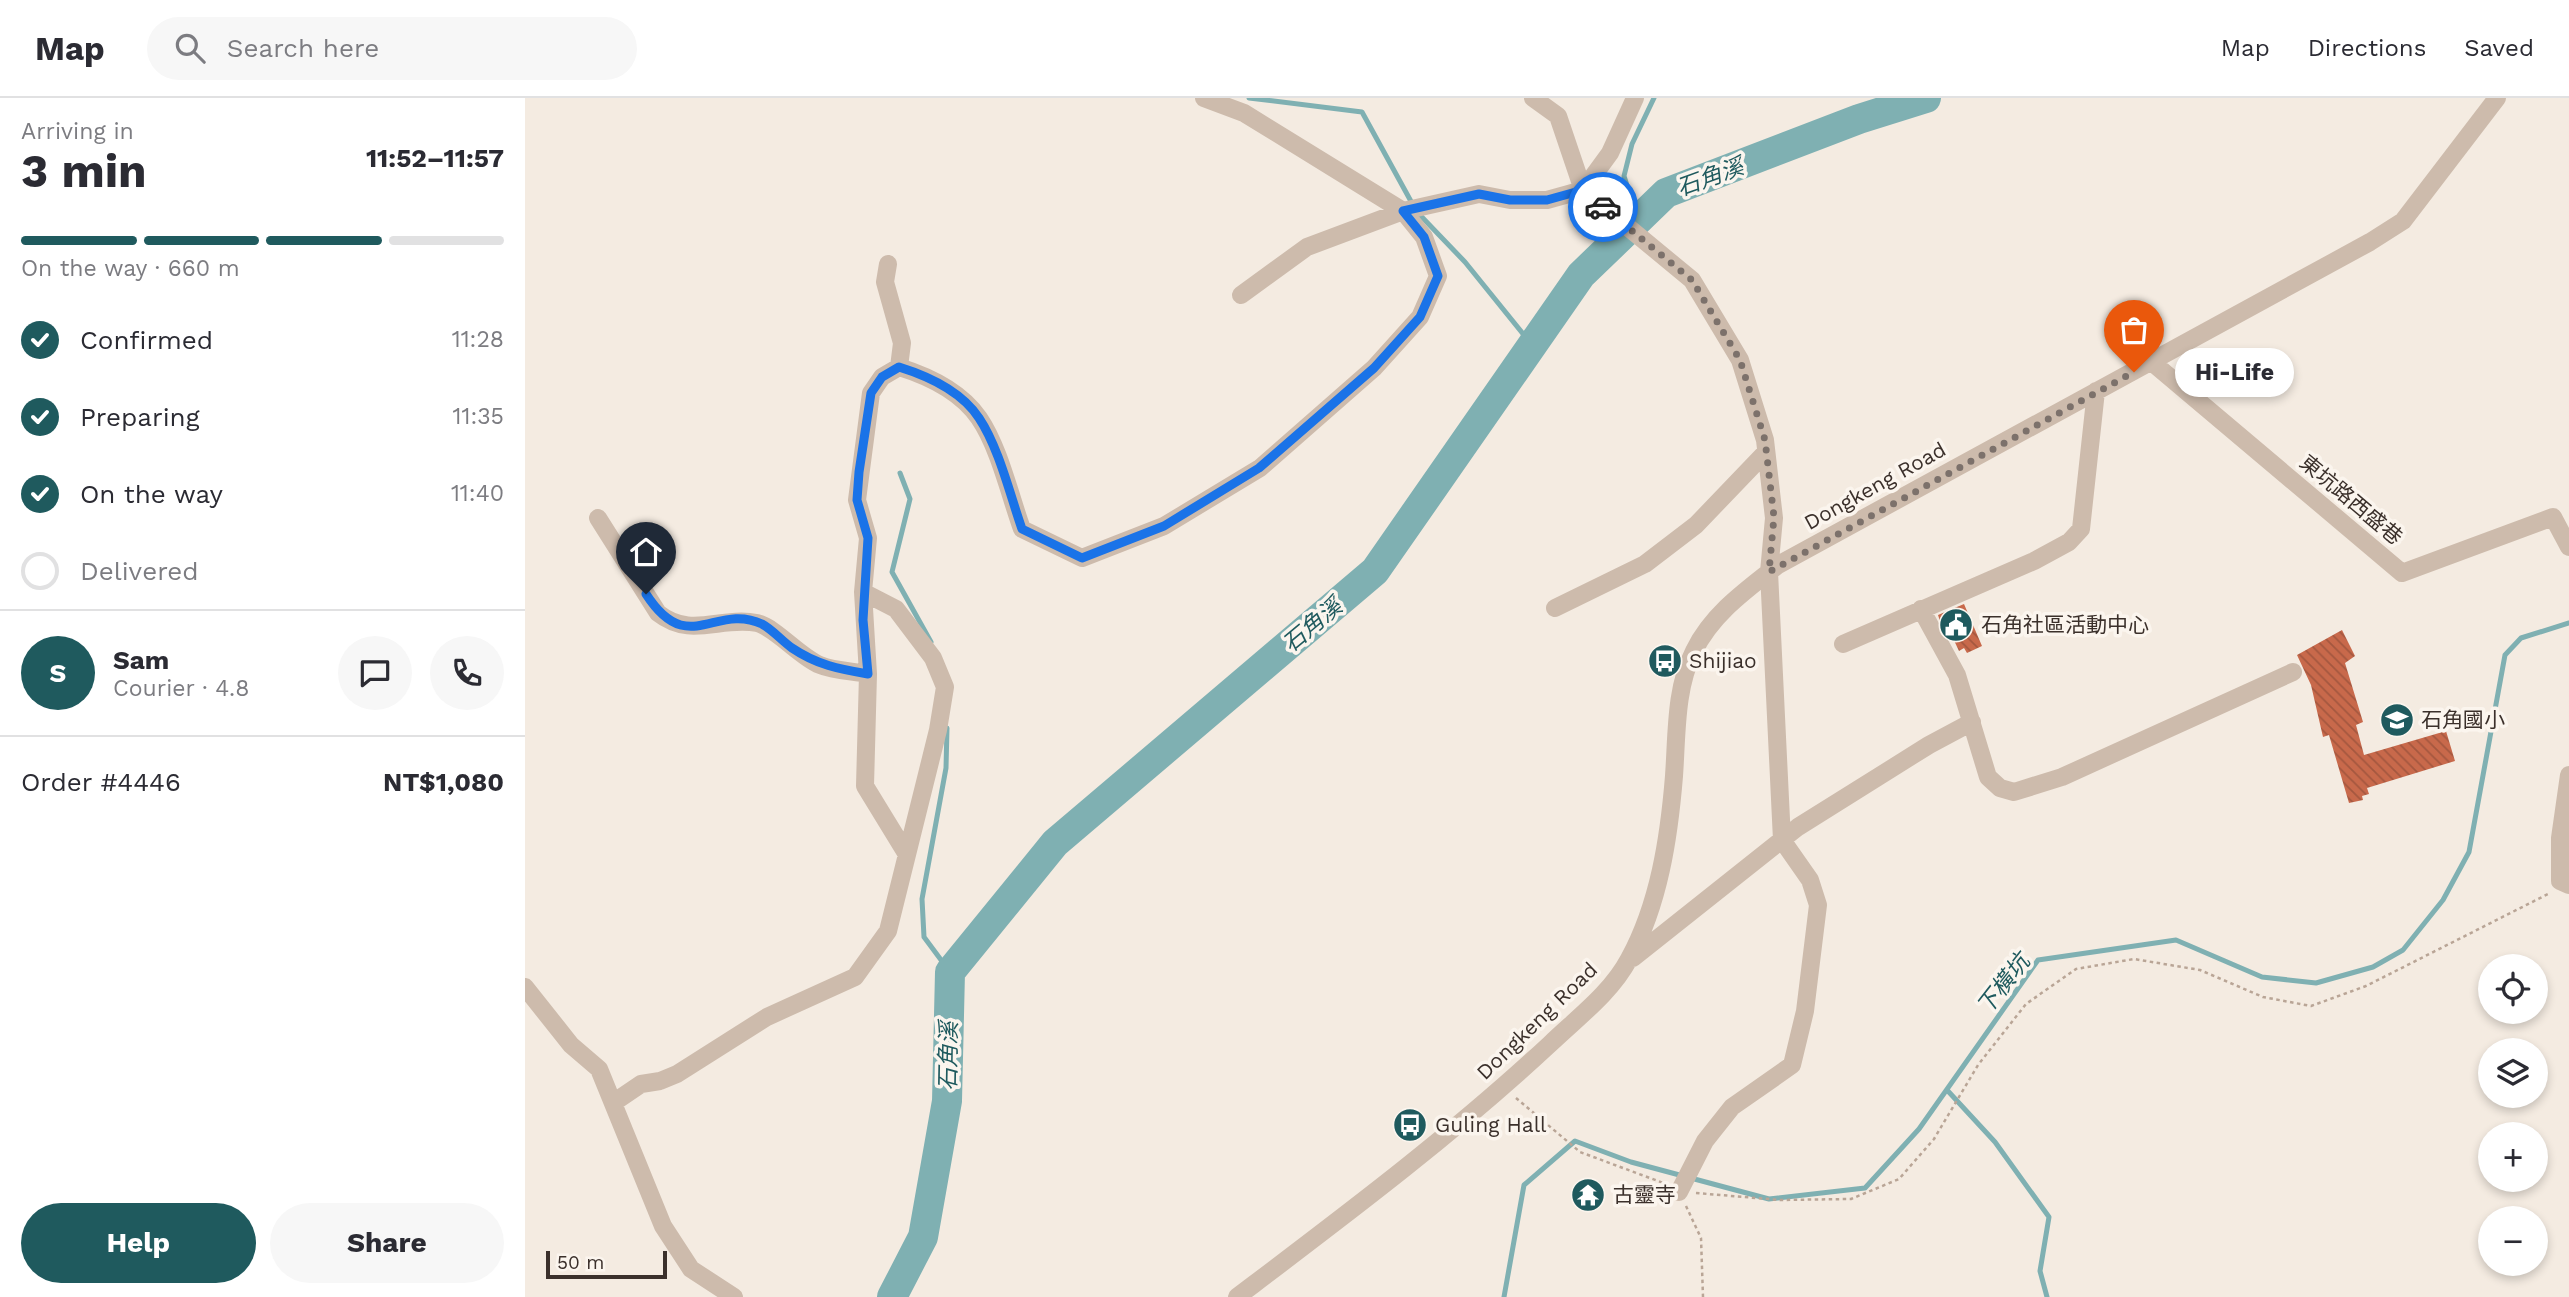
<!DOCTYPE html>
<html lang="en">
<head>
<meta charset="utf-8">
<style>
  body { margin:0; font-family:"Work Sans","Noto Sans TC",sans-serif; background:#f7f7f7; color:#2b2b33; height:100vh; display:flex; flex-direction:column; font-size:26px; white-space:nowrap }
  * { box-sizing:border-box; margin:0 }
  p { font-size:23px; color:#7c7c81 }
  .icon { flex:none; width:38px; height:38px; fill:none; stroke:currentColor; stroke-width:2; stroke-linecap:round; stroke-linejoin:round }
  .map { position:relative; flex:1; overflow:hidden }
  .drawer { display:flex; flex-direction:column; background:#fff; width:525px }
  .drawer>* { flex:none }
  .controls { position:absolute; left:1953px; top:856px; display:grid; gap:14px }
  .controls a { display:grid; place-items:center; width:70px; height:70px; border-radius:50%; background:#fff; box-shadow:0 4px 10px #0003; font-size:35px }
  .scale { position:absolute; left:21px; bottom:18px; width:121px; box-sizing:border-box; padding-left:7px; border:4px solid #3b302b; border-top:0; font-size:19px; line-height:24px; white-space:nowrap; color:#3b302b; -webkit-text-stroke:5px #fbf5ee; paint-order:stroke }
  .pin { position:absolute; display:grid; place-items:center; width:60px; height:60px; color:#fff; margin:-72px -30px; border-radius:50% 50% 50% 0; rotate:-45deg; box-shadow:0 0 7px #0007 }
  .pin .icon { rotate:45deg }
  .courier { position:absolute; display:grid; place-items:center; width:70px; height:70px; margin:-35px; border:5px solid #1a73e8; border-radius:50%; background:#fff; color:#222; box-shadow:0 2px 9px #0007 }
  .bubble { position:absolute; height:49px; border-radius:24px; background:#fff; box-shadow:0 4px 10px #0003; font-size:23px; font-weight:700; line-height:49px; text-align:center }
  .head em { font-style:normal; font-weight:700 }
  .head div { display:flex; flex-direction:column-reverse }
  .head { display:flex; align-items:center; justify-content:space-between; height:119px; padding:0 21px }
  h1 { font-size:46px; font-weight:700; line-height:52px }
  .bar { display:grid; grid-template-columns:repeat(4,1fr); gap:10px 7px; align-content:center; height:84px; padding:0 21px }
  .bar i { height:9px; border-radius:5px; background:#e1e1e2 }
  .bar .selected { background:#1f5a5e }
  .bar p { grid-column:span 4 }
  .line { display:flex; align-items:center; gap:18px; padding:0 21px; border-top:2px solid #e1e1e2 }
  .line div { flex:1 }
  .round { display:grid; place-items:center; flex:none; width:74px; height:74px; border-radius:37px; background:#f7f7f7 }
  ol { padding:0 21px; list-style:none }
  li { display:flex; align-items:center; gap:21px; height:77px }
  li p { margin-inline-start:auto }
  li .icon { padding:7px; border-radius:50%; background:#1f5a5e; color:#fff; stroke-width:4 }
  li:last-child { color:#7c7c81 }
  li i { width:38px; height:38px; border:4px solid #e1e1e2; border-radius:50% }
  .primary-button { display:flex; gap:14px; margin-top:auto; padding:14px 21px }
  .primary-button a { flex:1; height:80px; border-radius:42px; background:#1f5a5e; color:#fff; font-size:28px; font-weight:700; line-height:80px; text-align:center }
  .primary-button a+a { background:#f7f7f7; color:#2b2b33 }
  header { display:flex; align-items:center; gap:42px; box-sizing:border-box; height:98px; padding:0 35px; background:#fff; border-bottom:2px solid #e1e1e2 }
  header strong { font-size:33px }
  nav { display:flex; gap:38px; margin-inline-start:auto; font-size:24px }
  .search { width:490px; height:63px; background:#f7f7f7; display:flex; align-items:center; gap:18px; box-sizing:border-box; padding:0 24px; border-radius:38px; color:#7c7c81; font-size:26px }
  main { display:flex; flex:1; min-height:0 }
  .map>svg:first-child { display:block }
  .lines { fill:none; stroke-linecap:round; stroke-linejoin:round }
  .stream { stroke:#7fb0b2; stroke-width:5 }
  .river { stroke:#7fb0b2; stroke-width:30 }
  .building { fill:url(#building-back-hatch) }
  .path { stroke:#b9a596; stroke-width:2.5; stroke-dasharray:3.5 3.5; stroke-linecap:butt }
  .minor { stroke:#cdbbac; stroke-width:18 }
  .done { stroke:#7c716b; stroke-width:7; stroke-dasharray:0 12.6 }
  .route { stroke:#1a73e8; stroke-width:9 }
  .labels { text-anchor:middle; stroke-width:7; stroke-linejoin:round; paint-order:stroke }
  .street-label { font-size:21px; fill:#3b302b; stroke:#fbf5ee }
  .poi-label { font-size:21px; fill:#3b302b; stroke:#fbf5ee; text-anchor:start }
  .water-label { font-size:23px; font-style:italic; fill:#1f5a5e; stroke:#fbf5ee }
</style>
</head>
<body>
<header>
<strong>Map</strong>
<div class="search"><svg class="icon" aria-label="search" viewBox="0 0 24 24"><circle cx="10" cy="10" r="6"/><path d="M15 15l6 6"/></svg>Search here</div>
<nav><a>Map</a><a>Directions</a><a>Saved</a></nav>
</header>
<main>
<section class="drawer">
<div class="head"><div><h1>3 min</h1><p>Arriving in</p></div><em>11:52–11:57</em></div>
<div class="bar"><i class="selected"></i><i class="selected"></i><i class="selected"></i><i></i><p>On the way · 660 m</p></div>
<ol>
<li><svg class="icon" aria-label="check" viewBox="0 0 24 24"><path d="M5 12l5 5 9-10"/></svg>Confirmed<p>11:28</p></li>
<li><svg class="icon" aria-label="check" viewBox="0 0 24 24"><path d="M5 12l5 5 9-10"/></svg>Preparing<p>11:35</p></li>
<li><svg class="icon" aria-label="check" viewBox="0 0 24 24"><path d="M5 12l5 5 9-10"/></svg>On the way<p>11:40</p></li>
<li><i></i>Delivered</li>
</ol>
<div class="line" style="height:126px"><b class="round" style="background:#1f5a5e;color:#fff">S</b><div><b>Sam</b><p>Courier · 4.8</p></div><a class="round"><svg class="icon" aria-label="chat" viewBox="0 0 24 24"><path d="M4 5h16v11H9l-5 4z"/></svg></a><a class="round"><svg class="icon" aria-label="phone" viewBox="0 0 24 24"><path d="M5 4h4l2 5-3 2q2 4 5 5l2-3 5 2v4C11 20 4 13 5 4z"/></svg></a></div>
<div class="line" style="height:91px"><div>Order #4446</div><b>NT$1,080</b></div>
<div class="primary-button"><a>Help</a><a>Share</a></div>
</section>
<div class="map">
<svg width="2044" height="1199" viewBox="0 0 2044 1199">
  <defs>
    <pattern id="building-back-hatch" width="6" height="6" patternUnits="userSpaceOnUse" patternTransform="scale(1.75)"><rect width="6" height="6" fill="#c8694b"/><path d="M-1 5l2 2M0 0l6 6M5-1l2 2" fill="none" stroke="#a4573f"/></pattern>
  </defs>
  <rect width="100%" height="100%" fill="#f4ebe1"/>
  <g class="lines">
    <path class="stream" d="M724,0L837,14L888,107
      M893,115L940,164L1007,247
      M1113,122L1099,78L1107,46L1129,0
      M375,375L385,401L367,474L406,544
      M422,630L421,670L397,801L399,839L425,874
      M1422,992L1470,1044L1524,1119L1515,1173L1522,1199
      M979,1199L999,1087L1050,1043L1106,1064L1244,1101L1340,1090L1394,1031L1513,862L1651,842L1737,879L1791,885L1848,869L1878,852L1918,802L1944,754L1980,557L1996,540L2044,525"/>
    <path class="river" d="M367,1199L398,1139L422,1003L425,874L530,745L850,473L1056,177L1141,95L1334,21L1401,0"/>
  </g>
  <path class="building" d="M1439,506L1457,548L1442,555L1439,550L1434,553L1419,521L1415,523L1413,517Z
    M1817,532L1830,558L1820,565L1838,624L1831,627L1839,657L1921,633L1930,663L1842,690L1844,696L1837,698L1838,702L1824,705L1804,637L1798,639L1786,587L1772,557Z"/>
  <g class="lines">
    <path class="path" d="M991,1000L1055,1054L1141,1086
      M1171,1095L1255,1102L1326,1101L1374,1081L1409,1041L1453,967L1501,906L1551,871L1609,861L1675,872L1738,899L1786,908L1841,888L2023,796
      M1161,1108L1176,1140L1178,1199"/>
    <path class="minor" d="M1008,0L1033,18L1058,92L1167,182L1215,262L1240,342L1249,420L1244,474L1257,742L1285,782L1293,807L1280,913L1267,967L1207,1009L1180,1043L1154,1094
      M363,166L360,184L377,245L374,269L357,279L346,295L332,402L343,440L338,494L343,576L340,688L381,755
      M716,197L782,149L878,113L954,96L985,102H1022L1058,92L1085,55L1110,0
      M1628,265L1877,475L2028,419L2044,449
      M374,269C403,278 436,294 454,320C474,349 485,398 497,431L557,460L639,428L735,370L849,270L895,219L913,178L899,139L878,113L719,15L679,0
      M73,420L133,515C166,541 195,518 232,525C250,529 275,559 295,567C309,573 328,573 343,576
      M1030,510L1120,466L1171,427L1241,354
      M1396,511L1432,577L1463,679L1475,690L1489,694L1537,679L1768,574
      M1318,546L1509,463L1544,444L1556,431L1571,293
      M2044,677L2035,740V783L2044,787
      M1108,860L1273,729L1404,647L1447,624
      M0,889L46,947L74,971L138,1128L166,1171L209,1199
      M88,1005L116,986L135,983L152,976L242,919L330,879L363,833L413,632L420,589L408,560L371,511L338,494
      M712,1199C819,1118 926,1038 1025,946C1052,920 1086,895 1104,861C1134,806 1144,740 1149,678C1152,637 1150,590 1169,553C1187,516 1221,492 1253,467L1845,144L1878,123L1972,0"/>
  </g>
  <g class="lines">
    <path class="done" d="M1078,109L1167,182L1215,262L1240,342L1249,419L1244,474L1609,274"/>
    <path class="route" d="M121,496C163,561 190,504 237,526C248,532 257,543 267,550C292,567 314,571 343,576L338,522L343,440L332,402L334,374L346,295L357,279L374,269C403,278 437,294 454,320C474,350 485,397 497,431L557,460L639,428L734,370L849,270L895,219L913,178L899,139L878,113L954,96L985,102H1022L1058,92L1078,109"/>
  </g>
  <defs>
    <g id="civic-disc" transform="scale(1.75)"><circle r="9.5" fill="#1f5a5e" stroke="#fbf5ee"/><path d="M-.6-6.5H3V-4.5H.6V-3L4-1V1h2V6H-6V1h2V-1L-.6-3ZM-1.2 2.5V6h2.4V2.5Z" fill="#fff"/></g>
    <g id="bus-disc" transform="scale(1.75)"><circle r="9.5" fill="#1f5a5e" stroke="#fbf5ee"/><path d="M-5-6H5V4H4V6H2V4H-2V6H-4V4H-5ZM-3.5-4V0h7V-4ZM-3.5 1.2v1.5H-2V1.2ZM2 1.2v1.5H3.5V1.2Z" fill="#fff"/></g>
    <g id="school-disc" transform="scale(1.75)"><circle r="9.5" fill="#1f5a5e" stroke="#fbf5ee"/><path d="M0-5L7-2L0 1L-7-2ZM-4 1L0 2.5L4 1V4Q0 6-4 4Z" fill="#fff"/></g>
    <g id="temple-disc" transform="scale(1.75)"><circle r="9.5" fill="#1f5a5e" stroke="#fbf5ee"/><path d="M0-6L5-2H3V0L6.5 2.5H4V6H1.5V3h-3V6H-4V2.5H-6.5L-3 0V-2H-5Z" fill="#fff"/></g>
  </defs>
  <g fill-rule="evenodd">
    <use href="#civic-disc" x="1431" y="527"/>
    <use href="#bus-disc" x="1140" y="563"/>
    <use href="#school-disc" x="1872" y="622"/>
    <use href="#bus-disc" x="885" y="1027"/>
    <use href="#temple-disc" x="1063" y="1097"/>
  </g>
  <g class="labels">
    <g class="street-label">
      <text transform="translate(1350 388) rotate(-29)" y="7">Dongkeng Road</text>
      <text transform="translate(1826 402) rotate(40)" y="7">東坑路西盛巷</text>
      <text transform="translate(1012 923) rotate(-44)" y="7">Dongkeng Road</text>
    </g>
    <g class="poi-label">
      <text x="1456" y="534">石角社區活動中心</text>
      <text x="1164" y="570">Shijiao</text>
      <text x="1896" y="629">石角國小</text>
      <text x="910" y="1034">Guling Hall</text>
      <text x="1088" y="1104">古靈寺</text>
    </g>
    <g class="water-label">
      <text transform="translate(1185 79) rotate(-20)" y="8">石角溪</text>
      <text transform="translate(787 527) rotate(-40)" y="8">石角溪</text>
      <text transform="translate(1478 886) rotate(-52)" y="8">下橫坑</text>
      <text transform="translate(423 958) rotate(-89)" y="8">石角溪</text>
    </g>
  </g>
</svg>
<div class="controls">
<a><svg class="icon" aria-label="locate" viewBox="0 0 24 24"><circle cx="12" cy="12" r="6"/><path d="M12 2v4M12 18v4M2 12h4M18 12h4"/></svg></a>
<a><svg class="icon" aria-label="layers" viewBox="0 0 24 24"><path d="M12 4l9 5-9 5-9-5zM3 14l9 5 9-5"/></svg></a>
<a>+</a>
<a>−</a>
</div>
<div class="scale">50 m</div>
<div class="pin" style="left:1609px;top:274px;background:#ea580c"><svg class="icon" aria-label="bag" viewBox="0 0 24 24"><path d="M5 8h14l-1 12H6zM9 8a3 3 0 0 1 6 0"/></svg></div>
<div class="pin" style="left:121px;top:496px;background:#1f2937"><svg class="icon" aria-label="home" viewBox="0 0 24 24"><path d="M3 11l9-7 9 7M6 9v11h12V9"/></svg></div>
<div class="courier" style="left:1078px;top:109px"><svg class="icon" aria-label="car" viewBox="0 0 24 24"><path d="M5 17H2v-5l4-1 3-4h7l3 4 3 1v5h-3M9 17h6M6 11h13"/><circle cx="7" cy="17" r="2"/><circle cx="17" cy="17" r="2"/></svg></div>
<div class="bubble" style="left:1650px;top:250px;width:119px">Hi-Life</div>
</div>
</main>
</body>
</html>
